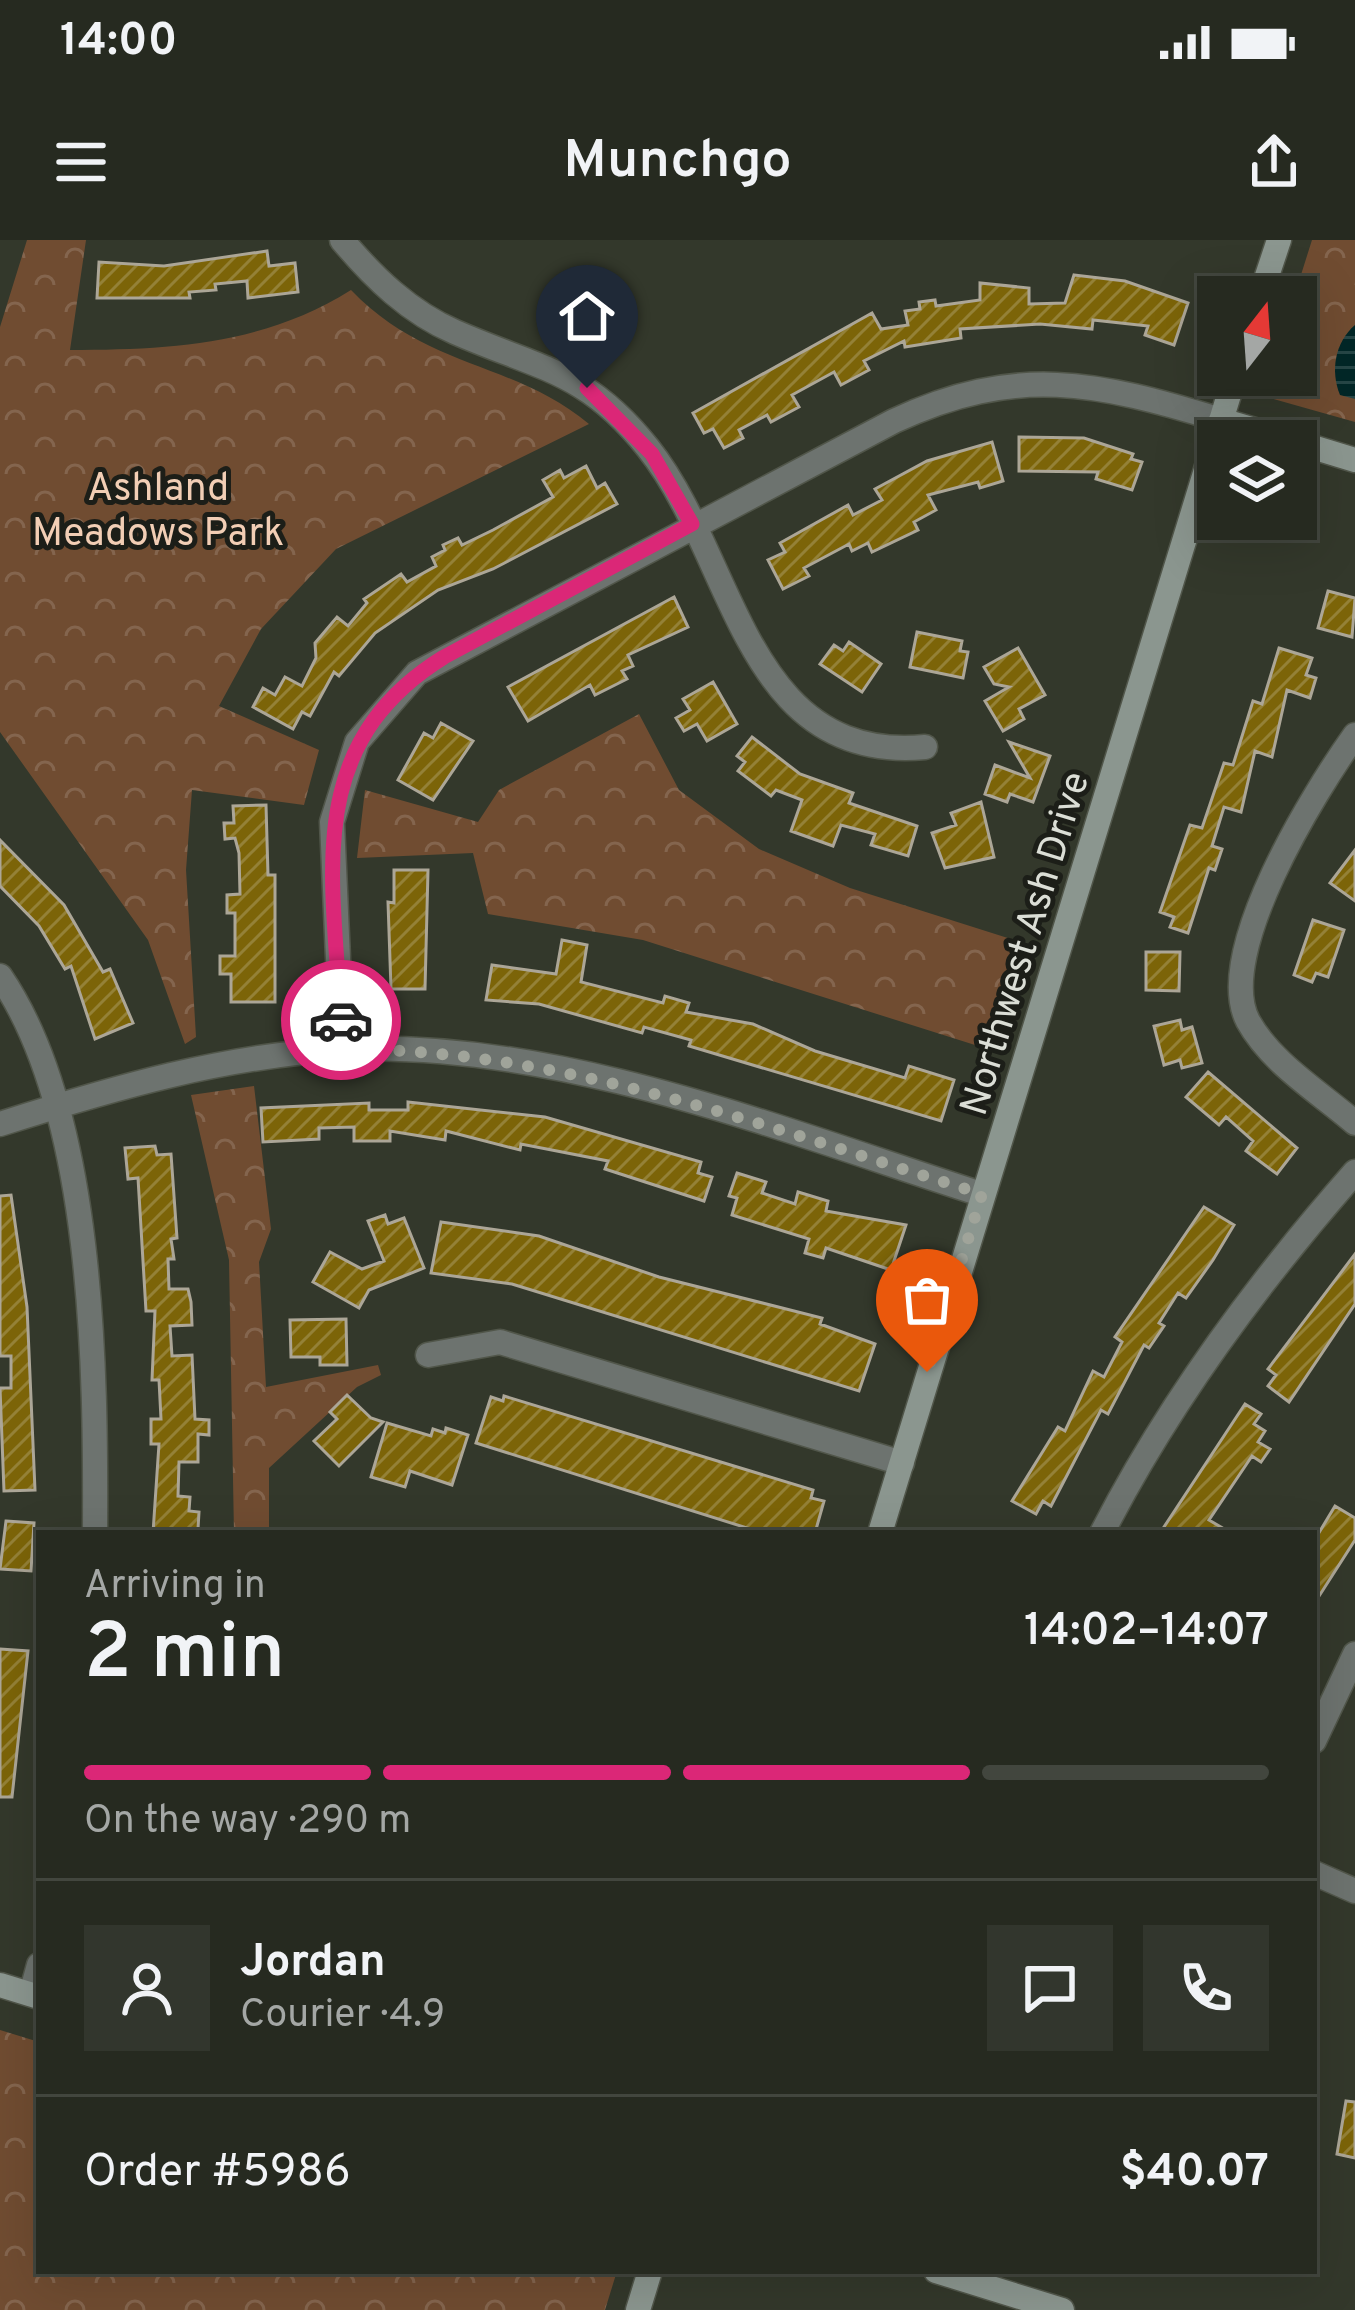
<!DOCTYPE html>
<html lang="en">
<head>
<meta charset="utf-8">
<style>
  body { margin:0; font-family:Overpass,sans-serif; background:#32362d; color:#f1f3f6; height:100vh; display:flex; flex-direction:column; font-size:45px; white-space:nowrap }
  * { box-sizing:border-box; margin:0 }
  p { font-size:39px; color:#a4a7a5 }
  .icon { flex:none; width:66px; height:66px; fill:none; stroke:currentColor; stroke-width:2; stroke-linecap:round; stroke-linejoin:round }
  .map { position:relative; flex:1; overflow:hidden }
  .drawer { position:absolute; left:36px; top:1290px; width:1281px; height:744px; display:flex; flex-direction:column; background:#262a20; border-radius:0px; box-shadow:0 12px 48px #0002,0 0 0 3px #42463e }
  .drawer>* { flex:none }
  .needle { width:78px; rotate:17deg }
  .controls { position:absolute; left:1197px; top:36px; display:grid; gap:24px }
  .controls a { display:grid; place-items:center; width:120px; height:120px; border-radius:0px; background:#262a20; box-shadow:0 12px 48px #0002,0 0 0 3px #42463e; font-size:60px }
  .pin { position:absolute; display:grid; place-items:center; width:102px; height:102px; color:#fff; margin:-123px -51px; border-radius:50% 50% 50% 0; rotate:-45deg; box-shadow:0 0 12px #0007 }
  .pin .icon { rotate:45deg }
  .courier { position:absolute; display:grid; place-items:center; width:120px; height:120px; margin:-60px; border:9px solid #db2777; border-radius:50%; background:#fff; color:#222; box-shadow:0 3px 15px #0007 }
  .headline em { font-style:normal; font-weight:600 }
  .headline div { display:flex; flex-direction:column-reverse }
  .headline { display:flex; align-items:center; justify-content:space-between; height:204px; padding:0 48px }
  h1 { font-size:78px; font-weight:600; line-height:90px }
  .bar { display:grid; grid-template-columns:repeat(4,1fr); gap:18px 12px; align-content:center; height:144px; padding:0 48px }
  .bar i { height:15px; border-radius:9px; background:#42463e }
  .bar .on { background:#db2777 }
  .bar p { grid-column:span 4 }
  .line { display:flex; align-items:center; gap:30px; padding:0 48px; border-top:3px solid #42463e }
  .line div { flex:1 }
  .round { display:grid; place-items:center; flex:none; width:126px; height:126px; border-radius:0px; background:#32362d }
  .status { display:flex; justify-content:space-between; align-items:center; height:84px; padding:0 60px; background:#262a20; direction:ltr }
  .status svg { height:33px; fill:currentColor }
  header { display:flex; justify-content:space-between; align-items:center; height:156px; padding:0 48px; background:#262a20; font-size:54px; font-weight:600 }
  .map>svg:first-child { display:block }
  .park { fill:url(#park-crowns) }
  .water { fill:url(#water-rules) }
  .building { fill:url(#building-hatch); stroke:#aca697; stroke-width:3 }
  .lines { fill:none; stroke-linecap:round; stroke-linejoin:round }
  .street-casing { stroke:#51564a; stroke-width:27 }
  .secondary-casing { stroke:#51564a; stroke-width:27 }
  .street { stroke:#6d736f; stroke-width:24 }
  .secondary { stroke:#8b968f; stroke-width:24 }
  .done { stroke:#a0a49a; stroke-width:12; stroke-dasharray:0 21.6 }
  .route { stroke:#db2777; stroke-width:15 }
  .labels { text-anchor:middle; stroke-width:10; stroke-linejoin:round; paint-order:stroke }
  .park-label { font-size:39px; fill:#f2ceb5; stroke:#1c1e18 }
  .street-label { font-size:39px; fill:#dbded6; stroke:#1c1e18 }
</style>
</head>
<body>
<div class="status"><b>14:00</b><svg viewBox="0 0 49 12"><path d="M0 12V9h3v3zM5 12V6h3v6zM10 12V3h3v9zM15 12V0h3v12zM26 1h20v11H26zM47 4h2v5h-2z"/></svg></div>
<header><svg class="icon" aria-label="menu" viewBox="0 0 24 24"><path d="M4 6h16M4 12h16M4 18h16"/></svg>Munchgo<svg class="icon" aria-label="share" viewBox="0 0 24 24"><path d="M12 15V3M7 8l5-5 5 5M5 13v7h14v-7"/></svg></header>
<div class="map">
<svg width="1355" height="2070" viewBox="0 0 1355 2070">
  <defs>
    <pattern id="park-crowns" width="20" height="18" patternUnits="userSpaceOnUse" patternTransform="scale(3)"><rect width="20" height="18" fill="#704c31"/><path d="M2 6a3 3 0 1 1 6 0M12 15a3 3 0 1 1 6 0" fill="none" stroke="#84654e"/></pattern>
    <pattern id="water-rules" width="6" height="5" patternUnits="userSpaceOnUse" patternTransform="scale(3)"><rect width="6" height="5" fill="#022727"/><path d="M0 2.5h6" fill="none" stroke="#264646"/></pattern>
    <pattern id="building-hatch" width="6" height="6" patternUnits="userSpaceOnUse" patternTransform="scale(3)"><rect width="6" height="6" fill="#7c6408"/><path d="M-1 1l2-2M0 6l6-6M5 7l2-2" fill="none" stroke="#948137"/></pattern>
  </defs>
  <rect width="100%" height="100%" fill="#33382b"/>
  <path class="park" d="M27,0H86L70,110C171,110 263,105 351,50C427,129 513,121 589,184L336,309L261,389L219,466L319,510L304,565L192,550L186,630L196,797L185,804L148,700L0,492V87Z
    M1312,0H1355V182L1263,156L1269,135H1296L1294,57Z
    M639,474L679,550L759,609L850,648L1027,704L994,811L643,700L488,674L473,613L357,618L365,550L478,582L499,550Z
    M254,846L271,989L259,1022L266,1147L378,1125L381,1135L357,1147L269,1228V1293H234L229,1020L191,855Z
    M0,1790L39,1802V2031H617L605,2070H0Z"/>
  <path class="water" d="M1355,85V159L1340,155C1330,131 1335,102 1355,85Z"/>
  <path class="building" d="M267,11L269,26L295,23L298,52L248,58L247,41L215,44L216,50L189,52L190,58H97L99,22L164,26Z
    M1074,35L1125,41L1188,63L1174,105L1145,95L1148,86L1093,80L1092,89L1040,84L960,89L961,98L905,107L904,101L864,121L869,130L841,145L834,132L792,155L799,167L771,182L767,175L739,190L743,198L724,208L713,189L704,193L693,173L872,73L881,89L908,85L905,71L920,69L919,62L935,60L936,66L980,60V43L1029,48V64L1065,63Z
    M1019,197L1084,198L1133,214L1131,219L1142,222L1132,250L1096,239L1098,232L1019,231Z
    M992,202L1003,241L980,248L978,242L928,255L936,270L914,282L918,290L872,312L868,303L852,311L849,304L804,328L809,336L783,349L768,320L785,312L780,303L848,265L853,275L882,260L875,249L927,221Z
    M586,226L597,248L605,243L617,264L493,329L438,350L375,393L339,436L334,432L310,476L302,472L293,489L253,467L263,448L275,455L285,437L302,446L316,418L315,403L337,377L348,386L367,363L364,359L401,334L407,342L436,326L432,317L445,310L443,305L458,298L462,305L493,290L553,257L543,240L560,230L564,238Z
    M1328,351L1355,358L1352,397L1318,388Z
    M674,357L688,387L628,415L633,426L622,431L627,439L595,455L590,445L528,481L508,447Z
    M917,392L962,401L960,411L968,412L963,438L910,427Z
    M849,402L881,424L862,452L820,424L834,405L843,411Z
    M1018,408L1045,455L1019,469L1024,479L1003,491L985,461L1009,447L994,444L984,427Z
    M1279,408L1312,418L1306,435L1316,438L1310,458L1287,450L1272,517L1255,511L1241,572L1224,567L1212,606L1222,609L1215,630L1209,628L1188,693L1170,687L1174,677L1160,672L1190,585L1202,588L1224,523L1233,525L1253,461L1262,464Z
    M713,442L737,484L707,501L697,484L684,491L676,478L690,470L683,459Z
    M441,483L473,501L433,560L398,540L424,493L433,498Z
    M752,497L800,534L853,553L849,563L917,586L908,616L871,605L875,594L841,585L833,606L791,591L802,560L776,550L771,556L738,531L745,522L737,516Z
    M1009,502L1050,516L1033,562L1010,554L1007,562L985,554L995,525L1030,538Z
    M981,562L994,617L945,628L932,593L956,585L951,573Z
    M266,565L268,635H275V762H231V734H220V716H235V673H227V655L240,654L239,613L235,598L225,599L224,583H234L233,566Z
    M0,600L64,665L103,732L110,729L133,783L95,799L71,726L65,729L39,686L0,646Z
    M1355,610V661L1330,643Z
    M394,630H428L425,749H391L388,662L394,663Z
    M1313,680L1344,690L1328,737L1316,733L1312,742L1294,735Z
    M562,700L587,705L581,742L663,763L665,756L689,763L686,772L753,784L815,811L905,838L909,826L954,840L941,881L689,806L691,800L644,787L642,793L539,764L486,760L492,725L556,734Z
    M1146,712H1180L1179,751L1146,750Z
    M1180,780L1182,790L1192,787L1202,823L1182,828L1180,820L1164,825L1154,786Z
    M1208,832L1297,908L1277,934L1246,911L1253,901L1226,877L1219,885L1186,857Z
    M408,862L545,877L701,922L698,933L712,937L704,961L605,929L608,921L521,904L520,910L446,891L445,900L390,891V901H354V887L319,888V899L263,902L261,868L369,863V870H408Z
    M155,906L157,915L171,914L177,998L171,999L174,1019H168L169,1049H188L191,1062L192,1085L170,1086L172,1116L192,1115L195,1179L209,1180V1195L198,1194V1222H179L178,1256L190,1257L189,1271L199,1272L198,1289H186L185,1293H153L159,1204H151V1179H161L159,1140H152L155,1071H146L138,938L128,939L125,908Z
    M737,933L766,942L762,953L795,964L798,952L828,961L826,971L906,985L891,1030L826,1008L823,1018L805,1013L809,999L732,975L737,958L729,956Z
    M11,955L27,1067L35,1250L4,1251L0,1148H11V1116H0V956Z
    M1204,967L1234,985L1213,1020L1186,1058L1178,1053L1159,1083L1164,1086L1149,1108L1144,1105L1108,1174L1101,1170L1051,1266L1043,1261L1036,1274L1012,1261L1058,1187L1065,1191L1093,1131L1104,1137L1122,1102L1115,1097Z
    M385,975L388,984L404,978L424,1028L369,1050L359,1068L313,1042L330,1012L362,1029L384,1021L368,981Z
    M441,982L539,996L659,1037L822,1078L820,1084L875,1104L859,1151L512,1044L431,1033Z
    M1355,1014V1064L1289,1162L1268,1146L1276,1135L1268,1129Z
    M346,1079L347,1125H320V1117H291L290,1080Z
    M347,1155L371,1178L383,1182L339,1226L314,1201L337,1179L330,1172Z
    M504,1156L813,1250L811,1258L824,1261L815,1293H763L476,1203L491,1157L503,1161Z
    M1245,1164L1261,1174L1254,1184L1265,1191L1258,1202L1270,1209L1261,1222L1252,1216L1209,1280L1231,1293H1160Z
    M387,1183L431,1196L433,1189L445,1193L446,1188L468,1195L452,1245L410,1231L405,1247L371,1237Z
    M1335,1266L1355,1278V1300L1314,1364V1301Z
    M6,1281L34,1283L31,1331L0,1329Z
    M0,1409L28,1411L12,1557H0Z
    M1346,1861L1355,1862V1918L1337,1914Z"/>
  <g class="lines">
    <g class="street-casing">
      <path id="street" d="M342,0C374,38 409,72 455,92C539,129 586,130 648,208C736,318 744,524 925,507
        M1355,495C1315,551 1213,714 1248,781C1271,823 1319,852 1355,883
        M0,736C94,873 96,1130 95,1293
        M342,809L332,582L357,502L417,433L894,181C1016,124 1097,142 1221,180
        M0,884C113,848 226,815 346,809C557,800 782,890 981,954
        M428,1115L500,1102L902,1223
        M1102,1293C1168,1164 1260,1040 1355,932
        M1314,1501L1355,1414
        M1314,1633L1355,1651
        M31,1754L39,1725"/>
    </g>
    <g class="secondary-casing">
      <path id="secondary" d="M1260,57L1279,0
        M1221,180L1292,201
        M1296,202L1355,220
        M880,1293L1235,135
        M0,1745L39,1757
        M936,2031L1062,2070
        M638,2070L650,2031"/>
    </g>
    <use href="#street" class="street"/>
    <use href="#secondary" class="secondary"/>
  </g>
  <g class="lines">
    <path class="done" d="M341,780L342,809C564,809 772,889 982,954L927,1132"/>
    <path class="route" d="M341,780C333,636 302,505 444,417L692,284L652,214L587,148"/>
  </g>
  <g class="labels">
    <g class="park-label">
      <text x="158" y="260">Ashland<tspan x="158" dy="45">Meadows Park</tspan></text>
    </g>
    <g class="street-label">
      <text transform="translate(1023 703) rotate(-73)" y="14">Northwest Ash Drive</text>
    </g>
  </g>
</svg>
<div class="controls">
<a><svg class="needle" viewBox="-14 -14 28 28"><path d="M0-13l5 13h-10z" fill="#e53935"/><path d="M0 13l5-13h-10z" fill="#a4a7a5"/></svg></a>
<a><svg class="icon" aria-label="layers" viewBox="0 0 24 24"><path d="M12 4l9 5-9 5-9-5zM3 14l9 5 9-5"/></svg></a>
</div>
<div class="pin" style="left:927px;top:1132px;background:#ea580c"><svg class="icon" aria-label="bag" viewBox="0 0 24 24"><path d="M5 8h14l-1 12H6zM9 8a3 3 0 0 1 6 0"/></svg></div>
<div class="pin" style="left:587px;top:148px;background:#1f2937"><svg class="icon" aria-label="home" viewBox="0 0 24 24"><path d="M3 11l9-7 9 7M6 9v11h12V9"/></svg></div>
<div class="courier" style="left:341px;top:780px"><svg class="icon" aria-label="car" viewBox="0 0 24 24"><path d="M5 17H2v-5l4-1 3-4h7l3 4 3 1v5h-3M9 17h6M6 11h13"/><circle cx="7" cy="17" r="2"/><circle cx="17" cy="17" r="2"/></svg></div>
<section class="drawer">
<div class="headline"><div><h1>2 min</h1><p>Arriving in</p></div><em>14:02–14:07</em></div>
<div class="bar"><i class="on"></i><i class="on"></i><i class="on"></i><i></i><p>On the way · 290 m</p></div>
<div class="line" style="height:216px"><a class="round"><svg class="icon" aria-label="person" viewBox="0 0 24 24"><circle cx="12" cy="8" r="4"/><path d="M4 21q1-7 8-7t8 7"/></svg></a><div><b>Jordan</b><p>Courier · 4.9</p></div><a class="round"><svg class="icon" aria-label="chat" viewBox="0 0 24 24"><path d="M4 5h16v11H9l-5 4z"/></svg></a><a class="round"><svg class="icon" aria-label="phone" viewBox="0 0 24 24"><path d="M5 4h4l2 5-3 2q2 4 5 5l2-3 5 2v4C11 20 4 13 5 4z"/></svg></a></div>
<div class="line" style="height:156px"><div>Order #5986</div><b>$40.07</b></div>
</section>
</div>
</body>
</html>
